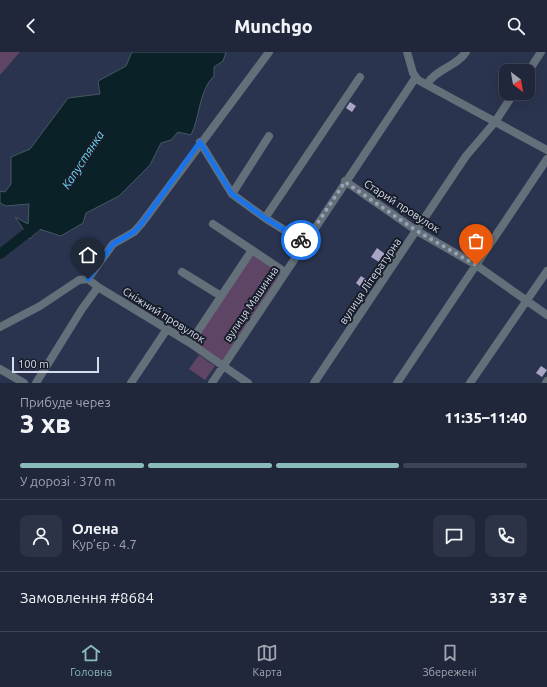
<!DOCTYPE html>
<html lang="uk">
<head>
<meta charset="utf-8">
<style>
  body { margin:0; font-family:Ubuntu,sans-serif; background:#2d3346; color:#f1f3f6; height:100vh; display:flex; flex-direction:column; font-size:15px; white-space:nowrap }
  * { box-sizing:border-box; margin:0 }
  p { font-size:13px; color:#a2a5af }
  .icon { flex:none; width:22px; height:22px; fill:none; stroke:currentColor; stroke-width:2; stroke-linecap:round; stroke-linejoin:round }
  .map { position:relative; height:331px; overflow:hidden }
  .panel { display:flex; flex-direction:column; background:#20273b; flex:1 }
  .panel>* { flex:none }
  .needle { width:26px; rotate:149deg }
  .fabs { position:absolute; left:499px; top:12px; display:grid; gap:8px }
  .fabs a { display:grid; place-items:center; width:36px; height:36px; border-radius:8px; background:#20273b; box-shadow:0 4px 16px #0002,0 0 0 1px #3d4455; font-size:20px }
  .scale { position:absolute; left:12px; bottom:10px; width:87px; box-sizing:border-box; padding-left:4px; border:2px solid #d5dced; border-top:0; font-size:11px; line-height:14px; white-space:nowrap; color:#d5dced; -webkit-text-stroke:3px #181d29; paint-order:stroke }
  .pin { position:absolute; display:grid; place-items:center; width:34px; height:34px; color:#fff; margin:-41px -17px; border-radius:50% 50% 50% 0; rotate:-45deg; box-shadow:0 0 4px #0007 }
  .pin .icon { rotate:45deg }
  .courier { position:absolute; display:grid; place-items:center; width:40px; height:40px; margin:-20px; border:3px solid #1a73e8; border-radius:50%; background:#fff; color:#222; box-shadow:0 1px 5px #0007 }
  .headline em { font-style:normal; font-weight:800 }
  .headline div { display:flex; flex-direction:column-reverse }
  .headline { display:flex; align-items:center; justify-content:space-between; height:68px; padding:0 20px }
  h1 { font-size:26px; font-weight:800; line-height:30px }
  .bar { display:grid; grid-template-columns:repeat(4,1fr); gap:6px 4px; align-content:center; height:48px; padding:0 20px }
  .bar i { height:5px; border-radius:3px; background:#3d4455 }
  .bar .selected { background:#8bbbb9 }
  .bar p { grid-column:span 4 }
  .line { display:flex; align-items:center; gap:10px; padding:0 20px; border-top:1px solid #3d4455 }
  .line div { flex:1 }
  .round { display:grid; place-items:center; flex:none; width:42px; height:42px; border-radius:8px; background:#2d3346 }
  header { display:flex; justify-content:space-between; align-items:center; height:52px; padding:0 20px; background:#20273b; font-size:18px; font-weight:800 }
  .tabs { display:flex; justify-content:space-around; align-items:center; height:56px; border-top:1px solid #3d4455; background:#20273b; font-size:11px; color:#a2a5af }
  .tabs a { display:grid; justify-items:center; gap:2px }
  .tabs .selected { color:#8bbbb9 }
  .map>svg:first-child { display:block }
  .green { fill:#5e4465 }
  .water { fill:#092127; stroke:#465962 }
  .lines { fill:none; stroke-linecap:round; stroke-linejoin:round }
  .river { stroke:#092127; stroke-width:10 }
  .building { fill:#a9a3c5 }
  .minor { stroke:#63707a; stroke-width:8 }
  .done { stroke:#9aa1b6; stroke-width:4; stroke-dasharray:0 7.2 }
  .route { stroke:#1a73e8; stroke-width:5 }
  .labels { text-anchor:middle; stroke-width:4; stroke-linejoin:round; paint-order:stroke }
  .street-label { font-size:11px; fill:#d5dced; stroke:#181d29 }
  .water-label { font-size:12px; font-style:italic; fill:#6cdaf8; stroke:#181d29 }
</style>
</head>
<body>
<header><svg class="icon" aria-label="back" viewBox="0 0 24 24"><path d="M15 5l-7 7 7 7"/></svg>Munchgo<svg class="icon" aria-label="search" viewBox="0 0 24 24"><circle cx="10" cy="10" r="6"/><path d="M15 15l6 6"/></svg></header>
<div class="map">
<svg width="547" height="331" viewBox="0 0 547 331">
  <rect width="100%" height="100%" fill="#2b344f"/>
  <path class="green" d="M0,0H20L0,23Z
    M253,201L281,220L222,309L192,290Z
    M199,303L215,314L205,328L189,317Z"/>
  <path class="water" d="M132,0H226L223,9L214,15V24C199,38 200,65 191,83L178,80L171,88L161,91L150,113L119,144L86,161L83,171L61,184L39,177L30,187L15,165L28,172L29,152L6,154L0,151V139L5,140L11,132V105L30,97L68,46L100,42L98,29L126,14Z"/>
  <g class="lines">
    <path class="river" d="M0,202L36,174"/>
  </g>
  <path class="building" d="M350,50L356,54L352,60L346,56Z
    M377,196L385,202L379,210L371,205Z
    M361,224L367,228L362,236L356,231Z
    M541,314L547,318L542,325L536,321Z"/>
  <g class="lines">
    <path class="minor" d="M407,0L413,21L418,28L547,98
      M528,20L541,0
      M427,32C436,17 456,15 466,0
      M200,90L232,142L265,166L305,191
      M345,129L417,179L476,213L547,263
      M232,142L269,84
      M265,166L360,25
      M213,172L285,220
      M182,220L221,244
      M88,227L98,235L190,291L248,331
      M0,275L40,254L79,228L88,227L113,192L134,180L142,171L269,0
      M190,291L252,198
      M0,317L24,331
      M36,331L82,257L98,235
      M131,331L167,277
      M212,331L416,25
      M314,331L466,104L495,70L514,41
      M397,331L547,107
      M470,331L547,219
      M546,331L547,329"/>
  </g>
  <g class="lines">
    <path class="done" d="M301,188L305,190L345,130L417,179L476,213"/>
    <path class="route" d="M88,227L113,192L134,180L142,171L200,90L232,142L265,166L301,188"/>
  </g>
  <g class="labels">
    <g class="street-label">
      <text transform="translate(402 154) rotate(33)" y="4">Старий провулок</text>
      <text transform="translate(370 229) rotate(-56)" y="4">вулиця Літературна</text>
      <text transform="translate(251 252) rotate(-56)" y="4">вулиця Машинна</text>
      <text transform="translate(164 263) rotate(32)" y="4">Сніжний провулок</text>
    </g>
    <g class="water-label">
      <text transform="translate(83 108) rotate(-57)" y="4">Капустянка</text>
    </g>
  </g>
</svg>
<div class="fabs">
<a><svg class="needle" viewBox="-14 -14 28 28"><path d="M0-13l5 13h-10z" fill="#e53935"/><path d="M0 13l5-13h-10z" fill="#a2a5af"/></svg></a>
</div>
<div class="scale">100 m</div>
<div class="pin" style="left:476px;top:213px;background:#ea580c"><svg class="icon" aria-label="bag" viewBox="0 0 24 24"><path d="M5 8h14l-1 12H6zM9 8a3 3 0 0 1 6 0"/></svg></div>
<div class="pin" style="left:88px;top:227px;background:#1f2937"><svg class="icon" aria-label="home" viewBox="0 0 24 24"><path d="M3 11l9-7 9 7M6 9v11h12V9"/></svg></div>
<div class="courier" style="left:301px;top:188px"><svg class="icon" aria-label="bike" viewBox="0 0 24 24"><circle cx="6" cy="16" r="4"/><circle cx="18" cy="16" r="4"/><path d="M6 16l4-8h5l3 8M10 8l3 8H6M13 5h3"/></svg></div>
</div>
<section class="panel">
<div class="headline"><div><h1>3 хв</h1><p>Прибуде через</p></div><em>11:35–11:40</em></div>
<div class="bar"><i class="selected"></i><i class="selected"></i><i class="selected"></i><i></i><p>У дорозі · 370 m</p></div>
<div class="line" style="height:72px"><a class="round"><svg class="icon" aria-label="person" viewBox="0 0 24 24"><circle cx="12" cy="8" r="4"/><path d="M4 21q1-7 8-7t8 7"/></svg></a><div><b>Олена</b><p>Кур’єр · 4.7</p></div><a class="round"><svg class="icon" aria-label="chat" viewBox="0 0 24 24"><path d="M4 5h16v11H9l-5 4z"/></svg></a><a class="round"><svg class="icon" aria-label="phone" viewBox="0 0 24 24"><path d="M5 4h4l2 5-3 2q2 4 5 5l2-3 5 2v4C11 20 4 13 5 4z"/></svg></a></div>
<div class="line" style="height:52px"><div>Замовлення #8684</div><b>337 ₴</b></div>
</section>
<nav class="tabs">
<a class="selected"><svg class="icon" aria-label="home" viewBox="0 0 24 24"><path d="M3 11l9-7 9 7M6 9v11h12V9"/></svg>Головна</a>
<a><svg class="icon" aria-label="map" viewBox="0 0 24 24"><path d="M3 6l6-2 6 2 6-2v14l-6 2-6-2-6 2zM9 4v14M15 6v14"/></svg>Карта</a>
<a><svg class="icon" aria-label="saved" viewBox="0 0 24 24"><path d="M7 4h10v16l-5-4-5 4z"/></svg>Збережені</a>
</nav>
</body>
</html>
